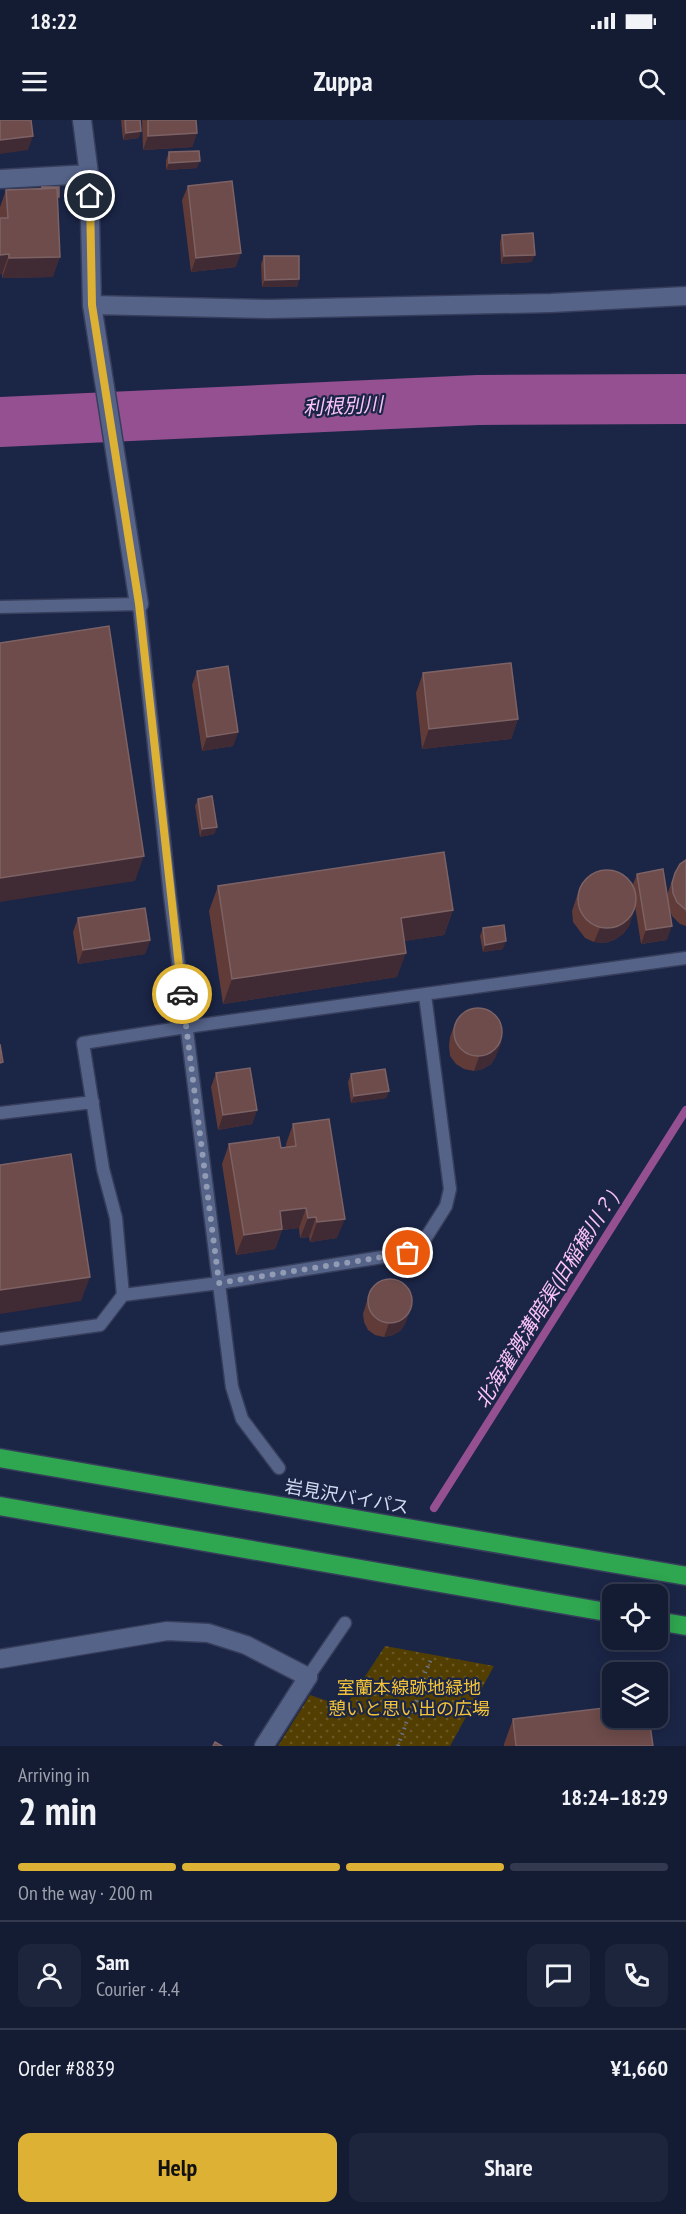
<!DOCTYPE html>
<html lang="en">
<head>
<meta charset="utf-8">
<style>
  body { margin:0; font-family:"PT Sans Narrow","Noto Sans JP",sans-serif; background:#1d253c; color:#f1f3f6; height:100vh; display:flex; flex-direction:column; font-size:22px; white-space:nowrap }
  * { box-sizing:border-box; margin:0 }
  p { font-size:20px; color:#9da1ac }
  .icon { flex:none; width:33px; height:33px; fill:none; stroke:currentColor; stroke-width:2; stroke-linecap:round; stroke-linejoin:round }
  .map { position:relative; height:1626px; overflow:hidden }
  .sheet { display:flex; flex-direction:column; background:#141c34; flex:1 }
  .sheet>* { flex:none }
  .controls { position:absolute; left:602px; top:1464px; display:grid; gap:12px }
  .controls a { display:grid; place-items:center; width:66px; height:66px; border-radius:12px; background:#141c34; box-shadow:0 3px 15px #0003,0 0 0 2px #333a4f; font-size:30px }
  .pin { position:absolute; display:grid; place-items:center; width:51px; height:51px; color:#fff; margin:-26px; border:3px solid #fff; border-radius:50%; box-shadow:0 2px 6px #0007 }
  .courier { position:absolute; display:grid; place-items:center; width:60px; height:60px; margin:-30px; border:4px solid #ddb133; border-radius:50%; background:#fff; color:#222; box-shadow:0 2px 8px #0007 }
  .overview em { font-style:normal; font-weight:700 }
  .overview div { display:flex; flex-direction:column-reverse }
  .overview { display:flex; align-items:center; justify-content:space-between; height:102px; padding:0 18px }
  h1 { font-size:39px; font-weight:700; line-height:45px }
  .bar { display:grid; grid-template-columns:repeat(4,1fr); gap:9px 6px; align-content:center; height:72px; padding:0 18px }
  .bar i { height:8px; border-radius:4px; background:#333a4f }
  .bar .current { background:#ddb133 }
  .bar p { grid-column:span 4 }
  .line { display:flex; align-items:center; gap:15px; padding:0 18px; border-top:2px solid #333a4f }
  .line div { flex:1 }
  .round { display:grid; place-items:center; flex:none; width:63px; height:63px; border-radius:12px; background:#1d253c }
  .button { display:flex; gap:12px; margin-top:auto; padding:12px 18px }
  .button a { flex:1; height:69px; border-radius:12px; background:#ddb133; color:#111; font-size:24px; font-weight:700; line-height:69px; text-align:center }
  .button a+a { background:#1d253c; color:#f1f3f6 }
  .status { display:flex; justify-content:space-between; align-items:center; height:42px; padding:0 30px; background:#141c34; direction:ltr }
  .status svg { height:16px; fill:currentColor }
  header { display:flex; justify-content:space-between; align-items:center; height:78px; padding:0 18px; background:#141c34; font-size:27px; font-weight:700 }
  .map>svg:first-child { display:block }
  .park { fill:url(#park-dots) }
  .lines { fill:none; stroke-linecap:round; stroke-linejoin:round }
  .stream { stroke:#945091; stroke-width:8 }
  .river { stroke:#945091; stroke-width:50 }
  .lane-casing { stroke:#373e5b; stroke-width:15 }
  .street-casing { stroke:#373e5b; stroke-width:21 }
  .secondary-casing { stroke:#373e5b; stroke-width:21 }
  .highway-casing { stroke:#373e5b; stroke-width:21 }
  .path { stroke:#69728f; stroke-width:4; stroke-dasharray:1.5 4.5; stroke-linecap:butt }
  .lane { stroke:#556389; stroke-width:12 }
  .street { stroke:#556389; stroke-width:18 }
  .secondary { stroke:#556389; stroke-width:18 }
  .highway { stroke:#2fa650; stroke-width:18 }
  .wall { fill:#613b37 }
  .shaded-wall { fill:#402b35 }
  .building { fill:#6d4c4b; stroke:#7d6265; stroke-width:1.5 }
  .done { stroke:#919bb4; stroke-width:6; stroke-dasharray:0 10.8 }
  .route { stroke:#ddb133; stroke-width:8 }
  .labels { text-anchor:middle; stroke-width:4.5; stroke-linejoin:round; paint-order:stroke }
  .street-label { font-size:18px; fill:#d1daf0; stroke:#1b2546 }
  .park-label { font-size:18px; fill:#f2c238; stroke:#1b2546 }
  .water-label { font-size:20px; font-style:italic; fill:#fbc3f8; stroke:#1b2546 }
</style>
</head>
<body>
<div class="status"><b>18:22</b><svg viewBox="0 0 49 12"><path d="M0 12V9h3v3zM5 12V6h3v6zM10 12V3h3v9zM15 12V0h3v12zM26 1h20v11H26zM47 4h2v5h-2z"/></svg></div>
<header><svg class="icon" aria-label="menu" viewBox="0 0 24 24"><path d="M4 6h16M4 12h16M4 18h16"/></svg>Zuppa<svg class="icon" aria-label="search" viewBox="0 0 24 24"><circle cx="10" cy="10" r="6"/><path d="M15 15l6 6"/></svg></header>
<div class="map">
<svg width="686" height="1626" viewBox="0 0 686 1626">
  <defs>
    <pattern id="park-dots" width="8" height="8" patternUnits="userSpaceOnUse" patternTransform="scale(1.5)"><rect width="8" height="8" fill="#523e00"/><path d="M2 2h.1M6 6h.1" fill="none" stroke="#6a5926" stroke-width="1.8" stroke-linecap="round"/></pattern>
  </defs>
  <rect width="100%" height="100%" fill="#1b2546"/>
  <path class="park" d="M385,1526L494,1546L450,1626H278L310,1575L345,1587Z"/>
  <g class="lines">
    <path class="stream" d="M434,1388L686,990"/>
    <path class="river" d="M0,302L478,280L686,279"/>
    <g class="lane-casing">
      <path id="lane" d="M0,487L139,484L170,776L232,1267L242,1299L279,1348
        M0,993L93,982
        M123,1175L219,1163L408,1133L422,1124L446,1086L450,1069L425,875
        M0,1219L100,1205L123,1175L116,1098L103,1049L83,923L186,907L686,838
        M308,1557L345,1503"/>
    </g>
    <g class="street-casing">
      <path id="street" d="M89,54L92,185L139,484
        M92,185L269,189L551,183L686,176
        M264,1626L308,1557"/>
    </g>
    <g class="secondary-casing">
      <path id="secondary" d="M0,59L89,54L82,0
        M0,1539L167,1511L208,1513L246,1525L308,1557"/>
    </g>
    <g class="highway-casing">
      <path id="highway" d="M0,1338L686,1456
        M0,1386L612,1493
        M657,1501L686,1506"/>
    </g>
    <path class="path" d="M398,1626L408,1598L419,1576L425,1553L432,1537"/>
    <use href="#lane" class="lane"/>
    <use href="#street" class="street"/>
    <use href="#secondary" class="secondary"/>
    <use href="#highway" class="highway"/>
  </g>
  <path class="wall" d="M121,0H140L139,18L123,20Z
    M142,0H196L197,13L192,27L143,30Z
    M169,32L197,48L166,50V40Z
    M188,66L236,147L191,152L182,80Z
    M6,70L58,80L53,157L2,158V154H0V87Z
    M502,115L532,142L501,144L500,122Z
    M264,136L299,159L297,167H262L261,144Z
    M197,551L238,612L233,626L202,631L192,565Z
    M423,553L518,599L511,619L422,629L416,573Z
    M198,679L217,707L214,714L200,717L195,686Z
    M686,740V806L680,804L672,796L670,791L667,820L641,824L635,786L629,806L623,814L614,820L605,823L594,822L585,818L573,802L572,791L580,767H632L637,754L667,775L675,753Z
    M218,766L453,790L444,815L404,821L397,857L223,884L209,791Z
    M78,798L150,820L145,834L78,844L73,812Z
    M483,808L503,829L483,832L480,816Z
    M455,903L496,936L491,944L483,949L474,951L464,949L456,944L450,936L449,926L450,917Z
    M216,953L257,990L252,1004L218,1010L211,967Z
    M351,954L389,971L386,978L351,983L348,962Z
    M293,1004L337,1118L310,1122L309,1117L300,1118L299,1108L282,1110L275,1129L236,1135L222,1044L229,1024L281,1028H286V1024Z
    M370,1171L410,1190L405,1204L400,1211L393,1215L384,1217L375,1215L368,1210L364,1202L363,1194Z
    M513,1599L653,1626H504V1624Z"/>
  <path class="shaded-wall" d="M141,11L139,18L123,20L126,13Z
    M197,13L192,27L143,30L148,16Z
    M33,16L28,30L0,34V20Z
    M200,41L197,48L166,50L169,43Z
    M241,133L236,147L191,152L196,138Z
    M9,134L2,154H0V135Z
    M535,135L532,142L501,144L504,136Z
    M60,137L53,157L2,158L9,138Z
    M299,159L297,167H262L265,160Z
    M518,599L511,619L422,629L429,609Z
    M238,612L233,626L202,631L207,617Z
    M217,707L214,714L200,717L202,709Z
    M144,736L135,761L0,782V758Z
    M453,790L444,815L392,823L401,798Z
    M634,792L629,806L623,814L614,820L605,823L594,822L600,808Z
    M672,806L667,820L641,824L646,810Z
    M150,820L145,834L78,844L83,830Z
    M506,821L503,829L483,832L485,825Z
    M406,833L397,857L223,884L232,859Z
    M502,921L496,936L491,944L483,949L474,951L479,937Z
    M389,971L386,978L351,983L354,976Z
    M257,990L252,1004L218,1010L223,995Z
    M306,1088L299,1108L282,1110L275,1129L236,1135L244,1115L280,1091Z
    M316,1097L309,1117L300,1118L308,1098Z
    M345,1099L337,1118L310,1122L317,1102Z
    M90,1157L81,1181L0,1194V1170Z
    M410,1190L405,1204L400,1211L393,1215L384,1217L389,1203Z"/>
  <path class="building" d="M0,0H31L33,16L0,20Z
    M125,0H140L141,11L126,13Z
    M148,0H196L197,13L148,16Z
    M199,31L200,41L169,43V32Z
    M232,61L241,133L196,138L188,66Z
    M42,67H59V77H58L57,68L42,69Z
    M57,68L60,137L9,138V134L0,135V98H8L6,70Z
    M533,113L535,135L504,136L502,115Z
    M264,136H299V159L265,160Z
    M109,506L144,736L0,758V523Z
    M511,543L518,599L429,609L423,553Z
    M228,546L238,612L207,617L197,551Z
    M212,676L217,707L202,709L198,679Z
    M444,732L453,790L401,798L406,833L232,859L218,766Z
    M686,740V790L677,782L673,773L672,763L675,753L680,744Z
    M663,749L672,806L646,810L637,754Z
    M578 779a29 29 0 1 1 58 0a29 29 0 1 1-58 0Z
    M145,788L150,820L83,830L78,798Z
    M504,805L506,821L485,825L483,808Z
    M454 912a24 24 0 1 1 48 0a24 24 0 1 1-48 0Z
    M0,924L3,942L0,943Z
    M250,948L257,990L223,995L216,953Z
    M385,949L389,971L354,976L351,954Z
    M329,999L345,1099L317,1102L316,1097L308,1098L306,1088L280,1091L282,1109L244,1115L229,1024L279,1017L281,1028L296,1026L293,1004Z
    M71,1034L90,1157L0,1170V1045Z
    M368 1181a22 22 0 1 1 44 0a22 22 0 1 1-44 0Z
    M612,1587V1598H649L653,1626H516L513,1599Z
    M215,1622L222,1626H213Z"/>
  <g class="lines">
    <path class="done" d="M182,874L219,1163L408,1133"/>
    <path class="route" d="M90,76L92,185L139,484L182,874"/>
  </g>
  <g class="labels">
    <g class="street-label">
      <text transform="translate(347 1377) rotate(10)" y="6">岩見沢バイパス</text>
    </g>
    <g class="park-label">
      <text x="409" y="1574">室蘭本線跡地緑地<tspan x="409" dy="21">憩いと思い出の広場</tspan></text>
    </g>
    <g class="water-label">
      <text transform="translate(343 286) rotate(-3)" y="7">利根別川</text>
      <text transform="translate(546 1180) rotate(-58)" y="7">北海灌漑溝暗渠(旧稲穂川？)</text>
    </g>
  </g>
</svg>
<div class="controls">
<a><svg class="icon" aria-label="locate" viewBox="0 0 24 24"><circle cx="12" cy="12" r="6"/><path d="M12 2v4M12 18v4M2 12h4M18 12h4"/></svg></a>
<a><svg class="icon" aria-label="layers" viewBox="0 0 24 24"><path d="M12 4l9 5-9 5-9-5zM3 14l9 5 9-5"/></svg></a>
</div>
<div class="pin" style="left:408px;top:1133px;background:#ea580c"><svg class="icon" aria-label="bag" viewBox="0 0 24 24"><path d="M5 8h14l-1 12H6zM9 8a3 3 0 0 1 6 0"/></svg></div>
<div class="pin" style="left:90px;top:76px;background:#1f2937"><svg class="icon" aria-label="home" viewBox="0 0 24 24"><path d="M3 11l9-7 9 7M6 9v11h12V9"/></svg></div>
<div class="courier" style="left:182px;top:874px"><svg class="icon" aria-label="car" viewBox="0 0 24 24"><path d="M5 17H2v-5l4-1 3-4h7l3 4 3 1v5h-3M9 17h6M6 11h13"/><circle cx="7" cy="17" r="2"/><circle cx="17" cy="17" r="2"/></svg></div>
</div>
<section class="sheet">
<div class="overview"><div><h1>2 min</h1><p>Arriving in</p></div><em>18:24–18:29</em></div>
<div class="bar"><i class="current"></i><i class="current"></i><i class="current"></i><i></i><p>On the way · 200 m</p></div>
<div class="line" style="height:108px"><a class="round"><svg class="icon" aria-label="person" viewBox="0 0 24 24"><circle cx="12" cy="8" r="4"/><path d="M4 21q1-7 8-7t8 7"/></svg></a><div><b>Sam</b><p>Courier · 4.4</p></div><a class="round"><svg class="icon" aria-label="chat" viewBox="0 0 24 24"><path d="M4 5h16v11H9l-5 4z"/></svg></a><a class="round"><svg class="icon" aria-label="phone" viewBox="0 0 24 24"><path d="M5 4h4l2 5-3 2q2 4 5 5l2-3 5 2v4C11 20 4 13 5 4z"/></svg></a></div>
<div class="line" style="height:78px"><div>Order #8839</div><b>¥1,660</b></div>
<div class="button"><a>Help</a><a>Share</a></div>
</section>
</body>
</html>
